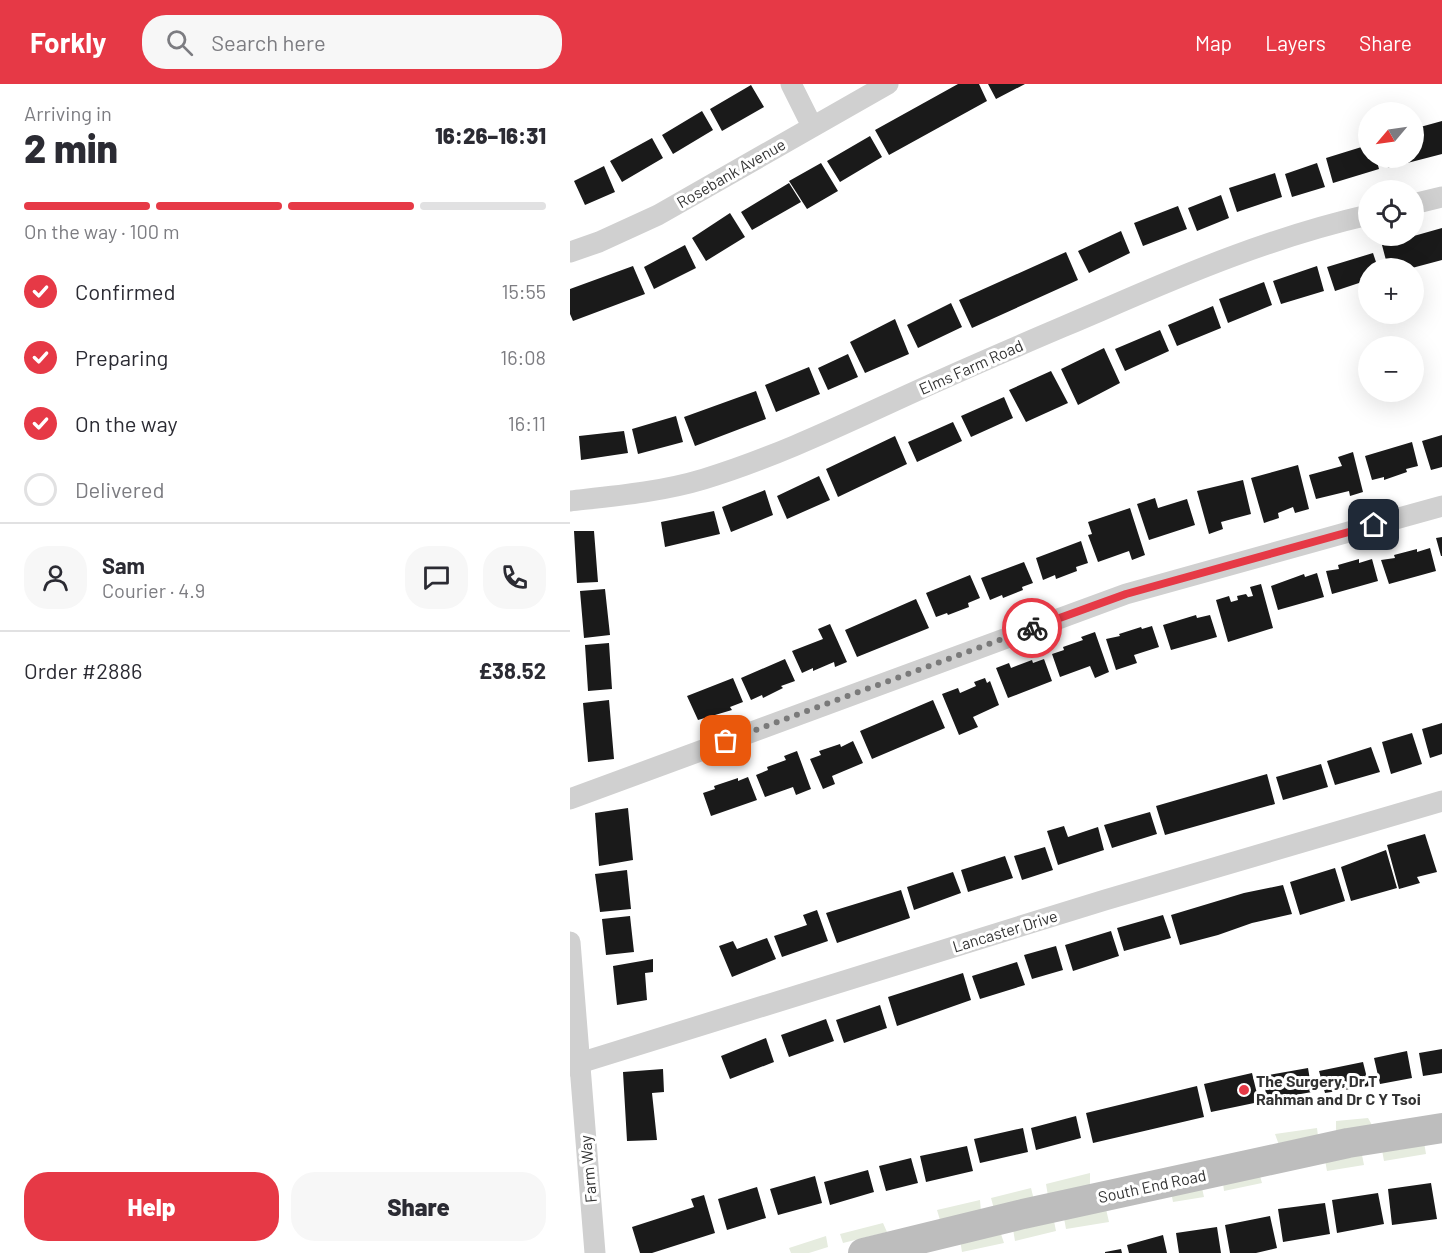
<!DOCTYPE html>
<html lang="en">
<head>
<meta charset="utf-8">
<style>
  body { margin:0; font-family:Barlow,sans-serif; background:#f7f7f7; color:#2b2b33; height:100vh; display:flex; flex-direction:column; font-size:22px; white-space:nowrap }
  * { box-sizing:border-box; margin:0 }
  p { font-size:20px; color:#7c7c81 }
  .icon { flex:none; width:33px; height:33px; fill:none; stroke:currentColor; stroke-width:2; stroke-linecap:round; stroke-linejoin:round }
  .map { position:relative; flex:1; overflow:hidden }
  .panel { display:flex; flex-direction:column; background:#fff; width:570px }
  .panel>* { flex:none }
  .needle { width:39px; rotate:241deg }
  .buttons { position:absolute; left:788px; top:18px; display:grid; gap:12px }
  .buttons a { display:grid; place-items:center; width:66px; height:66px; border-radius:50%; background:#fff; box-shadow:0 6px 24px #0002; font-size:30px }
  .pin { position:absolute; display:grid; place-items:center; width:51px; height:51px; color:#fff; margin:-26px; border-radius:12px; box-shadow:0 3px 9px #0006 }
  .courier { position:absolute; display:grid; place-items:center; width:60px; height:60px; margin:-30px; border:4px solid #e63946; border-radius:50%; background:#fff; color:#222; box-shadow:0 2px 8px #0007 }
  .overview em { font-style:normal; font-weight:800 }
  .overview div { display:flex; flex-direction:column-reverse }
  .overview { display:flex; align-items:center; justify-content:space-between; height:102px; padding:0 24px }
  h1 { font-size:39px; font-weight:800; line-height:45px }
  .bar { display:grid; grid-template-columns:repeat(4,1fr); gap:9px 6px; align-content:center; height:72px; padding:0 24px }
  .bar i { height:8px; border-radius:4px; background:#e1e1e2 }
  .bar .on { background:#e63946 }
  .bar p { grid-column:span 4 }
  .line { display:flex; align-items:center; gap:15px; padding:0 24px; border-top:2px solid #e1e1e2 }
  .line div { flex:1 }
  .round { display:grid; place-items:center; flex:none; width:63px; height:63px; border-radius:24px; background:#f7f7f7 }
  ol { padding:0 24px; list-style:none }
  li { display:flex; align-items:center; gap:18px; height:66px }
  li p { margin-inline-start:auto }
  li .icon { padding:6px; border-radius:50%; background:#e63946; color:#fff; stroke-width:4 }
  li:last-child { color:#7c7c81 }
  li i { width:33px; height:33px; border:3px solid #e1e1e2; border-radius:50% }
  .action { display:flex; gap:12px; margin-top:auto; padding:12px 24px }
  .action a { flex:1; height:69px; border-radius:24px; background:#e63946; color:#fff; font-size:24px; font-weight:800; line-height:69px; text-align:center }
  .action a+a { background:#f7f7f7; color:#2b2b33 }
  header { display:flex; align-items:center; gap:36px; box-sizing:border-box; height:84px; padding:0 30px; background:#e63946; color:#fff }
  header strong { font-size:28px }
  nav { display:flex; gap:33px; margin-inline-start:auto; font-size:21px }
  .search { width:420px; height:54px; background:#f7f7f7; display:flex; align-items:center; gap:15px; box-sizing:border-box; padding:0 21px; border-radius:24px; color:#7c7c81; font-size:22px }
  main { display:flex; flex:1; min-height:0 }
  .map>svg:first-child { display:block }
  .green { fill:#e6ecdf }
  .building { fill:#1a1a1a }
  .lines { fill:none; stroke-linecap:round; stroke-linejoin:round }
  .street { stroke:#d0d0d0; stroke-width:21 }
  .secondary { stroke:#bdbdbd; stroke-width:30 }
  .done { stroke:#7a7a7a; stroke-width:6; stroke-dasharray:0 10.8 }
  .route { stroke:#e63946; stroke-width:8 }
  .poi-dot { fill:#e63946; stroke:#fff; stroke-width:2 }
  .labels { text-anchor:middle; stroke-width:6; stroke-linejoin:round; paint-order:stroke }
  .street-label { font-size:16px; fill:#333; stroke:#fff }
  .poi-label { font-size:16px; font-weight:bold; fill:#333; stroke:#fff; text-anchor:start }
</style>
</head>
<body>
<header>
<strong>Forkly</strong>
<div class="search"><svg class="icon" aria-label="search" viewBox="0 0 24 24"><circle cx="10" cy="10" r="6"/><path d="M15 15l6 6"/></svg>Search here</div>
<nav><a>Map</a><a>Layers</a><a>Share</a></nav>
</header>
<main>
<section class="panel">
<div class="overview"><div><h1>2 min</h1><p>Arriving in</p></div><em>16:26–16:31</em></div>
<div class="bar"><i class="on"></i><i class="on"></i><i class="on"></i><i></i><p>On the way · 100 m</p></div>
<ol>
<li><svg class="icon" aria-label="check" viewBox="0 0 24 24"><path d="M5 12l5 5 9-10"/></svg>Confirmed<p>15:55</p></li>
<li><svg class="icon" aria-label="check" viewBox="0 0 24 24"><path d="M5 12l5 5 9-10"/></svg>Preparing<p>16:08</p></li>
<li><svg class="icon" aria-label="check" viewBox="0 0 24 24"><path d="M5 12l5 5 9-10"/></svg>On the way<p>16:11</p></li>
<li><i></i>Delivered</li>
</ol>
<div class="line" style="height:108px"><a class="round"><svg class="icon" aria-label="person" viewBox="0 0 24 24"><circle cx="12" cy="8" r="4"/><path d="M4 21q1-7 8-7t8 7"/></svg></a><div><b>Sam</b><p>Courier · 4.9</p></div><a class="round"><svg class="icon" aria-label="chat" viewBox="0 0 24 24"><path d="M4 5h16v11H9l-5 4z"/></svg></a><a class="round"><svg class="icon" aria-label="phone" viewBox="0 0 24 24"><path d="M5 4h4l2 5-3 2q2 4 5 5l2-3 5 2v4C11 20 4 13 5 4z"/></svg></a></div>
<div class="line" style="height:78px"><div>Order #2886</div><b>£38.52</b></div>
<div class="action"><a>Help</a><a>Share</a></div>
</section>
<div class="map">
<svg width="872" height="1169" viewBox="0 0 872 1169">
  <rect width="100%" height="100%" fill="#fff"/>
  <path class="green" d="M798,1034L802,1041L766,1049V1037Z
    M747,1044L748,1052L709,1061L705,1050Z
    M854,1058L856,1070L814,1077L812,1066Z
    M792,1071L794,1081L757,1087L755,1076Z
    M520,1089V1104L478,1112L476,1100Z
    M690,1092L692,1099L654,1107L653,1099Z
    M461,1104L464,1116L424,1125L421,1114Z
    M632,1104L634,1113L603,1118L601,1108Z
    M410,1116L411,1128L370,1136L367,1126Z
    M536,1125L539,1138L496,1145L494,1134Z
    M484,1137L486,1147L445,1157L443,1145Z
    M313,1139L317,1148L273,1159L270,1150Z
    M430,1147L434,1159L392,1168L390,1156Z
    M256,1152L258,1163L239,1169H221L219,1164Z"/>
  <path class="building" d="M388,0H409L417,17L319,71L305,46Z
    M418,0H455L426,15Z
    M181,1L194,23L152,47L140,25Z
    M132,27L143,46L103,70L92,51Z
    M872,37V70L818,84L815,74H843V45Z
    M300,52L312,73L270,98L257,77Z
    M82,54L93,74L52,98L40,77Z
    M798,61V74H806L809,85L763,99L756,74Z
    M251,79L268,107L237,125L219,97Z
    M747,79L755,103L722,113L715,90Z
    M34,82L45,108L15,121L4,97Z
    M705,89L712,113L667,128L659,104Z
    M219,99L231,118L182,146L171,128Z
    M651,111L659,134L627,147L618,124Z
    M608,122L617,145L573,162L564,139Z
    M160,129L175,153L136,177L122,154Z
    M872,144V176L842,184H818L812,161Z
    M551,147L560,169L519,189L508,167Z
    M115,161L126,184L84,205L74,183Z
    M496,168L508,196L402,244L389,216Z
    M803,169L808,184H798V196L765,207L757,183Z
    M63,182L75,210L3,237L0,230V205Z
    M747,182L754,207L711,220L703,197Z
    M694,198L702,221L658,239L649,215Z
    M381,219L392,243L348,264L337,241Z
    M643,222L651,244L607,262L598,241Z
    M325,235L339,270L295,289L280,258Z
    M590,246L599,267L555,287L545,265Z
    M534,264L550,299L508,321L491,285Z
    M278,270L288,293L258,306L248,284Z
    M239,283L250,310L206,328L195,301Z
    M481,287L498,319L456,338L439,306Z
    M186,307L196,335L125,362L114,333Z
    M434,313L443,334L401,353L391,332Z
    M106,332L113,358L68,370L62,345Z
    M383,338L392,357L347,378L338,358Z
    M54,347L58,369L11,376L9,352Z
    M872,351V383L861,386L852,357Z
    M325,352L337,380L268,413L256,385Z
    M842,358L848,382L836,385L837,388L814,396V393L802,396L795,372Z
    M783,368L793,408L780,412L779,407L746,415L739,391L772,382L768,373Z
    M728,381L739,425L725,429L723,423L708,429L709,434L694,439L681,394Z
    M249,392L260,416L217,435L207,412Z
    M673,396L681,430L651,438L653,445L639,450L627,407Z
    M195,406L203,431L161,448L152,423Z
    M585,414L588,424L617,415L625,441L579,456L567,420Z
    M560,424L575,471L562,476L559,467L528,478L518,451L522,450L518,438Z
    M144,427L150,450L95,463L91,438Z
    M4,447H24L28,498L7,499Z
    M872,453V472H871L866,454Z
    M511,457L518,479L506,483L507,487L486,495L485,491L473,496L466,474Z
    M860,464L866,487L819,500L811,476L825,474L824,471L847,465V468Z
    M789,475V479L802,475L808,497L762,510L756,487L769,485L768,481Z
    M454,478L463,499L452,503L453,506L433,514L432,511L420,516L411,494Z
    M747,489L754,513L708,526L701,502L734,490L735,493Z
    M400,491L410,514L398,519L399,523L378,531L377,529L366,533L356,509Z
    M691,500L703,544L658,558L646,516L659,512L661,518L668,516L667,512L676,510L678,513L683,512L680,503Z
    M35,505L40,551L14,554L10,507Z
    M346,515L359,544L287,573L275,546Z
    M626,531L627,534L640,531L647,553L601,566L593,541Z
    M260,540L277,578L265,583L264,578L243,587V584L232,589L222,567L253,555L248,545Z
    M582,542L589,563L564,571L567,579L546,586L536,555L550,552L549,550L571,543L572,545Z
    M525,548L539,588L525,594L520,582L490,593L482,570L494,566L493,563L513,556L511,553Z
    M39,559L42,605L18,607L15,561Z
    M215,575L225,597L211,602L213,604L193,614L192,611L181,616L171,594Z
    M474,575L482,597L438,614L426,584L439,579L441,584L462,576L463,579Z
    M163,594L173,618L160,623L162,626L128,636L117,612Z
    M415,594L417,599L420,597L429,621L403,633L408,643L389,651L372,610L388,604L390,609L406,602L404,598Z
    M39,616L44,675L18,678L13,619Z
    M363,616L375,644L302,675L290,647Z
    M872,639V670L860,674L852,645Z
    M842,649L852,680L821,690L812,658Z
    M283,657L293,679L262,692L265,700L253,705L240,675L251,671L249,667L270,660L271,663Z
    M801,663L810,688L765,701L757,677Z
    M227,667L241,705L226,711L223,703L195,713L186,691L198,686L197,683L216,676L214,672Z
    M751,680L758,703L713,716L706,693Z
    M697,690L705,720L595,751L586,722Z
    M178,693L187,716L141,732L133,709L145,705L144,702L168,694V697Z
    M58,724L63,776L29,782L25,729Z
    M580,728L587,750L542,764L534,741Z
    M494,742L498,753L528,743L534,766L488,781L477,747Z
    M855,750L867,788L847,793L850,799L829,805L817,761Z
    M475,763L483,786L452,796L444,772Z
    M816,766L827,804L781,817L771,783Z
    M435,772L443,794L398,808L391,786Z
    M765,784L775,817L730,831L720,798Z
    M57,786L61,825L30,828L25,790Z
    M383,788L391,809L344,826L337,803Z
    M713,801L722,830L682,839L648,851L610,861L601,831L674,809Z
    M331,806L340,834L267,859L256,829Z
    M247,826L258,857L212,873L204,852L237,841L233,831Z
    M593,831L601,854L554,867L547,844Z
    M60,832L64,868L36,871L32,835Z
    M541,847L549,872L503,887L495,861Z
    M197,854L206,875L162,893L149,862L163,857L167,865Z
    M486,862L493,886L462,895L454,871Z
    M83,875V888L75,889L77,916L47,921L43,882Z
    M447,878L455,901L410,915L402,892Z
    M393,889L401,916L327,942L318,913Z
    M310,921L317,944L274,959L266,936Z
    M256,935L264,957L219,973L211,951Z
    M196,954L204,978L160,995L151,972Z
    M872,965V989L853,992L849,969Z
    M837,967L842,994L810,1000L804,974Z
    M793,978L799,1002L755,1009L749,987Z
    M738,984L742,1008L697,1016L693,992Z
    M93,985L94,1008L82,1009L87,1056L57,1057L53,988Z
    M682,989L689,1018L641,1028L634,1000Z
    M627,1002L634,1033L523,1059L516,1029Z
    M506,1032L511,1054L466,1066L461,1044Z
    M453,1044L458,1068L410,1079L404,1055Z
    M397,1062L403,1087L356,1098L350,1072Z
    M341,1074L348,1099L316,1107L309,1082Z
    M298,1086L304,1108L260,1121L254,1098Z
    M245,1092L252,1119L208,1131L200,1105Z
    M861,1099L867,1135L822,1141L818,1105Z
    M187,1103L196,1134L157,1146L148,1115Z
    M808,1109L814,1140L767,1149L762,1116Z
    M134,1111L145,1149L82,1169H70L62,1143L124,1123L121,1115Z
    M755,1119L760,1150L713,1158L708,1125Z
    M700,1132L707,1164L686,1169H660L655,1141Z
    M647,1143L651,1169H609L606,1149Z
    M593,1151L597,1169H559L557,1161Z
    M551,1165L552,1169H535V1168Z"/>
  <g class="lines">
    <path class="street" d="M221,0L242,42
      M843,120L872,113
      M0,168L29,158L88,131L318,0
      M0,417C45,412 91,408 134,395C213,371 288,333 364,299C419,274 474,251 530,227C619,188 703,153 798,131
      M0,715L556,510L872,422
      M0,858L25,1169
      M0,982L535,816L872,717"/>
    <path class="secondary" d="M293,1169L453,1130L778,1059L872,1044"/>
  </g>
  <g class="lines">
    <path class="done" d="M156,657L462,544"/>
    <path class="route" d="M462,544L556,510L804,441"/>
  </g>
  <circle class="poi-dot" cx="674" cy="1006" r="6"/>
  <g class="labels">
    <g class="street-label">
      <text transform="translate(161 89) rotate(-30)" y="6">Rosebank Avenue</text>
      <text transform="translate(401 283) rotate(-24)" y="6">Elms Farm Road</text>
      <text transform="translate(435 847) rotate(-17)" y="6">Lancaster Drive</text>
      <text transform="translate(18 1085) rotate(-95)" y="6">Farm Way</text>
      <text transform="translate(582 1102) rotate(-12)" y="6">South End Road</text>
    </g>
    <g class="poi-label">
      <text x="686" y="1003">The Surgery, Dr T<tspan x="686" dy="18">Rahman and Dr C Y Tsoi</tspan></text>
    </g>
  </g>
</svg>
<div class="buttons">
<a><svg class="needle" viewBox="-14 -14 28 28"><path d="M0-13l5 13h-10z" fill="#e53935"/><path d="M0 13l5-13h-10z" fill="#7c7c81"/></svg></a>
<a><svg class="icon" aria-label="locate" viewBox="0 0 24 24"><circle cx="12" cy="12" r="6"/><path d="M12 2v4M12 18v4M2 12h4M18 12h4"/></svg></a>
<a>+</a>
<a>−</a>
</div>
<div class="pin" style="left:156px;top:657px;background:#ea580c"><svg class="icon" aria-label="bag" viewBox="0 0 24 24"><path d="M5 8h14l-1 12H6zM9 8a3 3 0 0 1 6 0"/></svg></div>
<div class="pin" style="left:804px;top:441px;background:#1f2937"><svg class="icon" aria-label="home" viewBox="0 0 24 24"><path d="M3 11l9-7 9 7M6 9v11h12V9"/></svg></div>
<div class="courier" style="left:462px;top:544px"><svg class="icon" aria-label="bike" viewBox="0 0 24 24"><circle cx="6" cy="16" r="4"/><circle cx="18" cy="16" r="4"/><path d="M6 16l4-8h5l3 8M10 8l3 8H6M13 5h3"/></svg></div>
</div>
</main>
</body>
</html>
